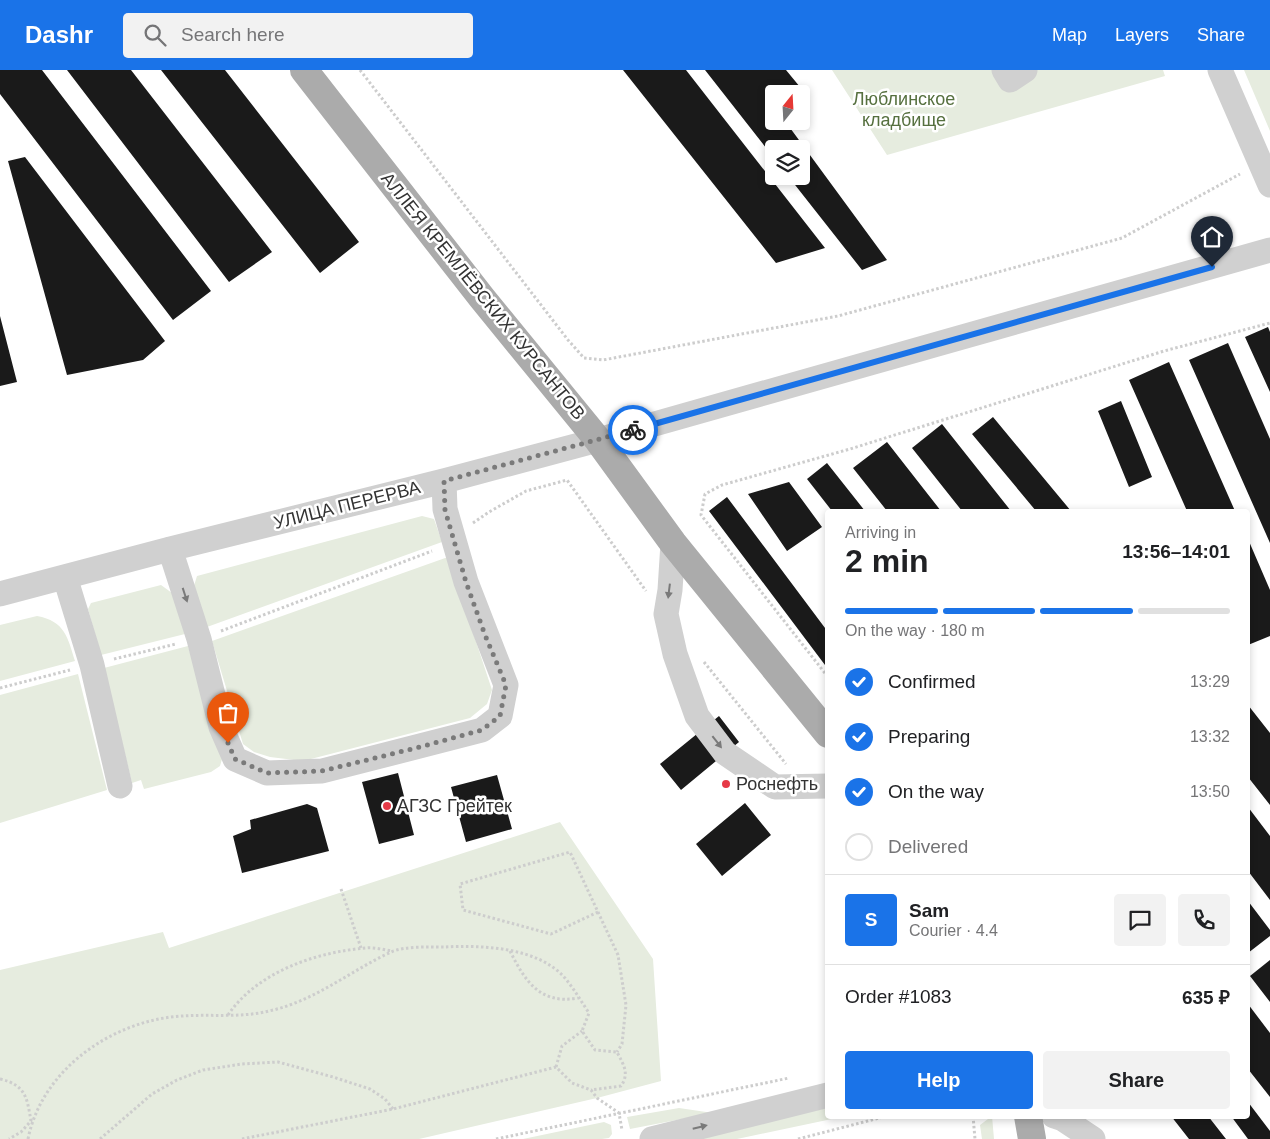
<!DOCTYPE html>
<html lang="en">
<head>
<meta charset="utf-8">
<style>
  body { margin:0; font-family:Helvetica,sans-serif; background:#f2f2f2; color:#202124; height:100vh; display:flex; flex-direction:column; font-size:19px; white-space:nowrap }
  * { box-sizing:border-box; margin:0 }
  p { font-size:16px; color:#757577 }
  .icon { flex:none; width:28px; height:28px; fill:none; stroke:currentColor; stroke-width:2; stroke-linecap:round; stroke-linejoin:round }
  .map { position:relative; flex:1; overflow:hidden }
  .details { position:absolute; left:825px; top:439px; width:425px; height:610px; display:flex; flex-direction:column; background:#fff; border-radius:5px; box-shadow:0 2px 8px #0003 }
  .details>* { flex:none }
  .needle { width:32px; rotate:18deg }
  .fabs { position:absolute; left:765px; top:15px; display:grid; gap:10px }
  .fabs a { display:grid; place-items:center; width:45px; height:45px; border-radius:5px; background:#fff; box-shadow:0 2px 8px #0003; font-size:25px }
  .pin { position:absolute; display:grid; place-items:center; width:42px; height:42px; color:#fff; margin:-51px -21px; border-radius:50% 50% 50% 0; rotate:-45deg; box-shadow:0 0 5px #0007 }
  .pin .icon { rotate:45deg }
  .courier { position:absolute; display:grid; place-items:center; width:50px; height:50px; margin:-25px; border:4px solid #1a73e8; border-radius:50%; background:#fff; color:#222; box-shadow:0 1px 6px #0007 }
  .overview em { font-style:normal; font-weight:800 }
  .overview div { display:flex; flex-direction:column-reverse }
  .overview { display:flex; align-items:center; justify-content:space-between; height:85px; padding:0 20px }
  h1 { font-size:32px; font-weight:800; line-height:38px }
  .bar { display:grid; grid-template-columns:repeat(4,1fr); gap:8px 5px; align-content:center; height:60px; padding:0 20px }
  .bar i { height:6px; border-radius:4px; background:#e0e0e0 }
  .bar .on { background:#1a73e8 }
  .bar p { grid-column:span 4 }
  .line { display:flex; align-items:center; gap:12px; padding:0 20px; border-top:1px solid #e0e0e0 }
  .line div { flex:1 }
  .round { display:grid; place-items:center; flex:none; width:52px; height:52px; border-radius:5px; background:#f2f2f2 }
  ol { padding:0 20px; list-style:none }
  li { display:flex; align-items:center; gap:15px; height:55px }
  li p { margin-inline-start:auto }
  li .icon { padding:5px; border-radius:50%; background:#1a73e8; color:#fff; stroke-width:4 }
  li:last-child { color:#757577 }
  li i { width:28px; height:28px; border:2px solid #e0e0e0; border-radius:50% }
  .action { display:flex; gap:10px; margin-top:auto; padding:10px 20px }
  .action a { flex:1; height:58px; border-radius:5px; background:#1a73e8; color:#fff; font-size:20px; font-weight:800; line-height:58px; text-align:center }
  .action a+a { background:#f2f2f2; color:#202124 }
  header { display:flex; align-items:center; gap:30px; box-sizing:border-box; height:70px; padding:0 25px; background:#1a73e8; color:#fff }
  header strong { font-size:24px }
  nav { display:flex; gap:28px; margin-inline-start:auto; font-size:18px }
  .search { width:350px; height:45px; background:#f2f2f2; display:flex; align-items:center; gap:12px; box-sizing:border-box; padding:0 18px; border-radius:5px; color:#757577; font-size:19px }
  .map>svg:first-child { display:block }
  .green { fill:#e6ecdf }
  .building { fill:#1a1a1a }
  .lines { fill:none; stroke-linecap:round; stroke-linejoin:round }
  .path { stroke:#cdcdcd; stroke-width:3; stroke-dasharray:2.5 2.5; stroke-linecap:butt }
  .minor { stroke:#d0d0d0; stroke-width:25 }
  .major { stroke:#ababab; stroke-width:28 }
  .oneway { fill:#7a7a7a }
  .done { stroke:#7a7a7a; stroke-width:5; stroke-dasharray:0 9 }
  .route { stroke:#1a73e8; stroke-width:6 }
  .poi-dot { fill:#e63946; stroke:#fff; stroke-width:2 }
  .labels { text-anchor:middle; stroke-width:5; stroke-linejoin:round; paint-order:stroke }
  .park-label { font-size:18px; fill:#56703f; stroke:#fff }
  .street-label { font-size:18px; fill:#333; stroke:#fff }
  .poi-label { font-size:18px; fill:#333; stroke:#fff; text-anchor:start }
</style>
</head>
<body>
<header>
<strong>Dashr</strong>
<div class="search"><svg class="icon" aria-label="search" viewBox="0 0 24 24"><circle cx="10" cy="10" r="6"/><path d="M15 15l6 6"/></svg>Search here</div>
<nav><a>Map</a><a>Layers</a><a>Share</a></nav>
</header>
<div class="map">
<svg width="1270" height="1069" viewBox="0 0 1270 1069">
  <rect width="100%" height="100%" fill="#fff"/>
  <path class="green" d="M832,0H1163L1165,6L887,85Z
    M1244,0H1270V61Z
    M422,446L434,449L442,472L207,557L193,519L197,506Z
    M448,487L492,620L487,634L470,648L303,691L270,687L254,682L243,674L212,571Z
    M161,515L172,523L185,564L101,585L88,539L91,533Z
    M37,546C65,551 68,568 75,591L0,611V555Z
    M188,576L222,689L220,696L211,702L144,719L141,710L132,713L104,598Z
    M78,604L107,720L0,753V625Z
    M560,752L653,889L661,1011L597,1028L419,1069H0V900L163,862L169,878Z
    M679,1038L713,1043L630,1059L627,1047Z
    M827,1038L828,1046H846L737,1069H677Z
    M992,1046L994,1069H982L980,1055Z
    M604,1052L611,1055L612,1064L609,1068L602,1069H523Z"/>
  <path class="building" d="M0,0H42L211,221L173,250L0,24Z
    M67,0H131L272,182L229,212Z
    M161,0H225L359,172L320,203Z
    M623,0H686L825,178L776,193Z
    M705,0H786L800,17L792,24H774V51H785L887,190L862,200L788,106H801V79H774V88Z
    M25,87L165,271L143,290L67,305L8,91Z
    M0,246L17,312L0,316Z
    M1268,257L1270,262V322L1245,267Z
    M1228,273L1270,369V473L1189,290Z
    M1169,292L1235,441H1187L1129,310Z
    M1121,331L1152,407L1129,417L1098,341Z
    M993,347L1071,441H1036L972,364Z
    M942,354L1011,441H962L912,378Z
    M887,372L941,441H887L853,398Z
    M827,393L865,441H832L807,409Z
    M789,412L822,457L787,481L748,424Z
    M727,427L828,562V599L709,441Z
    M1248,469L1270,520V566L1248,575Z
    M1248,635L1270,663V735L1248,707Z
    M719,646L739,672L681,720L660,694Z
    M398,703L414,765L379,774L362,712Z
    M497,705L512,759L466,772L451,717Z
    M745,733L771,765L722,806L696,774Z
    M307,734L317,738L329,781L242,803L233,766L251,759L250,750Z
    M1248,737L1270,766V830L1248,801Z
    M1248,831L1270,860V866L1248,883Z
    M1270,890V932L1250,906Z
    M1248,934L1270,963V1027L1248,999Z
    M1248,1032L1270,1061V1069H1248L1231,1046H1248Z
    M1171,1046H1208L1226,1069H1189Z"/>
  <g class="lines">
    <path class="path" d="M360,0L568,270L584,288L603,290L838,246L1122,168L1240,104
      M473,453L489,442L526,421L567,410L646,521
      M221,561L432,481
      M114,589L176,574
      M704,592L786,694
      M828,607L701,445L705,424L722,415L850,379L1164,281L1270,253
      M0,618L70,600
      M341,819L361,878
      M598,842L551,864L463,840L460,814L570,782L618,885L626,935L622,974L617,982
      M510,881C525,911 540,935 578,928
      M228,945C257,902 316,882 366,878C375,877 384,880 393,881
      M556,997L562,976L582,961
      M0,1009C26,1015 27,1028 31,1051L21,1062L9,1069
      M973,1046L975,1069
      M28,1069C42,999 113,950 182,946C211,944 241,948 269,941C315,931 350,901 391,882C404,876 429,877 444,877C482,875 538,877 565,908C574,919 581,931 589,943L582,961L595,980L617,982C623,994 630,1003 621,1016L591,1020
      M100,1069L152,1024L177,1010L203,1000L242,994L278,992L333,1007L370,1019L385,1029L393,1039
      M242,1069L393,1039L556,997L572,1013L591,1020L597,1028L619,1043L622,1060
      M496,1069L789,1008
      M798,1069L887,1046"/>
    <path class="minor" d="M1004,0L1010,10L1025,0
      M1220,0L1270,115
      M673,473L670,520L666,544L675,584L697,646L725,683L775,717L828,716
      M170,479L199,569L221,657L235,689L267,703L322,701L482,660L500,646L506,615L466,512L445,439L444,411
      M65,507L92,595L120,716
      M0,524L170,479L444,411L598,370L1270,180
      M1054,1046L1063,1049L1093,1069
      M652,1069L828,1025"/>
    <path class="major" d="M304,0L482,228L598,370L673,473L828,664
      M1028,1046L1032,1069"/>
  </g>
  <defs><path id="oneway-solid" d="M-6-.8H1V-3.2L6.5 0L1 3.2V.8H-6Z" transform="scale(1.25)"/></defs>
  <g class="oneway">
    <use href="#oneway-solid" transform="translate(669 521) rotate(97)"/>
    <use href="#oneway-solid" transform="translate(185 525) rotate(72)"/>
    <use href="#oneway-solid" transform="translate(717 672) rotate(52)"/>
    <use href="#oneway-solid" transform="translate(700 1057) rotate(-14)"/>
  </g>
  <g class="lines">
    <path class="done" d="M228,673L235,689L267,703L322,701L420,677L482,660L500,646L506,615L485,565L466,512L445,440L444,411L633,360"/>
    <path class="route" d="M633,360L1212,197"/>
  </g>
  <g class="poi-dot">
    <circle cx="726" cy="714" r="5"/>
    <circle cx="387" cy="736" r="5"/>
  </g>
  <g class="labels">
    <g class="park-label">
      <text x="904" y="35">Люблинское<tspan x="904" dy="21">кладбище</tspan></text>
    </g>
    <g class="street-label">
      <text transform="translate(483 226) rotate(51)" y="6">АЛЛЕЯ КРЕМЛЁВСКИХ КУРСАНТОВ</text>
      <text transform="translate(347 435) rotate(-14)" y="6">УЛИЦА ПЕРЕРВА</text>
    </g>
    <g class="poi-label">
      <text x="736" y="720">Роснефть</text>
      <text x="397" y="742">АГЗС Грейтек</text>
    </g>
  </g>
</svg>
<div class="fabs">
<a><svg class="needle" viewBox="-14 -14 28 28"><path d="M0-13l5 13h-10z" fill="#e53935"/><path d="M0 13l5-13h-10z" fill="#757577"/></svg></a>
<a><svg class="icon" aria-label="layers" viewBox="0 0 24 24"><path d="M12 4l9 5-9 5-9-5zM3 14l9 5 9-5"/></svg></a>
</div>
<div class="pin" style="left:228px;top:673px;background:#ea580c"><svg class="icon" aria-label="bag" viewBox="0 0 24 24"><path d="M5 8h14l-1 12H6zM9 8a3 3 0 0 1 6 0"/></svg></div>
<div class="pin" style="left:1212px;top:197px;background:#1f2937"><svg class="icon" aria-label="home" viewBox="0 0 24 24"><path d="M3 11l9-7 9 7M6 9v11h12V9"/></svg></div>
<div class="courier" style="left:633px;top:360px"><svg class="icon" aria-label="bike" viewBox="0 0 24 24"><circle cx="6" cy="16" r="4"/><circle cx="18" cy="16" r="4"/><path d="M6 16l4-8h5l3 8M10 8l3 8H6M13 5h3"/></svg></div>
<section class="details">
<div class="overview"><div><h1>2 min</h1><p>Arriving in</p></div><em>13:56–14:01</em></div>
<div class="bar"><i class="on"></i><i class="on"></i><i class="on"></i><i></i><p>On the way · 180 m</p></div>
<ol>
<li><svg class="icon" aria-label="check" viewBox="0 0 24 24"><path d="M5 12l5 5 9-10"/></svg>Confirmed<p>13:29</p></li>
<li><svg class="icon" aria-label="check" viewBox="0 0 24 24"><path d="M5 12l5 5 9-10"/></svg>Preparing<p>13:32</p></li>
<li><svg class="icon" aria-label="check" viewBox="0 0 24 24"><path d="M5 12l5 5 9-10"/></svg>On the way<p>13:50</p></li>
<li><i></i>Delivered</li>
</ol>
<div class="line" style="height:90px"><b class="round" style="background:#1a73e8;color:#fff">S</b><div><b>Sam</b><p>Courier · 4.4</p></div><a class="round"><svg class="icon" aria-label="chat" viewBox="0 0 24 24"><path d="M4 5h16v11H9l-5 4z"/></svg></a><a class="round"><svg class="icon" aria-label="phone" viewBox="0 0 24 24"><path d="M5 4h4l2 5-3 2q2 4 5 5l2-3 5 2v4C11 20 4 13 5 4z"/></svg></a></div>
<div class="line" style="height:65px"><div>Order #1083</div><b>635 ₽</b></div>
<div class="action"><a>Help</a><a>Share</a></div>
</section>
</div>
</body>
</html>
